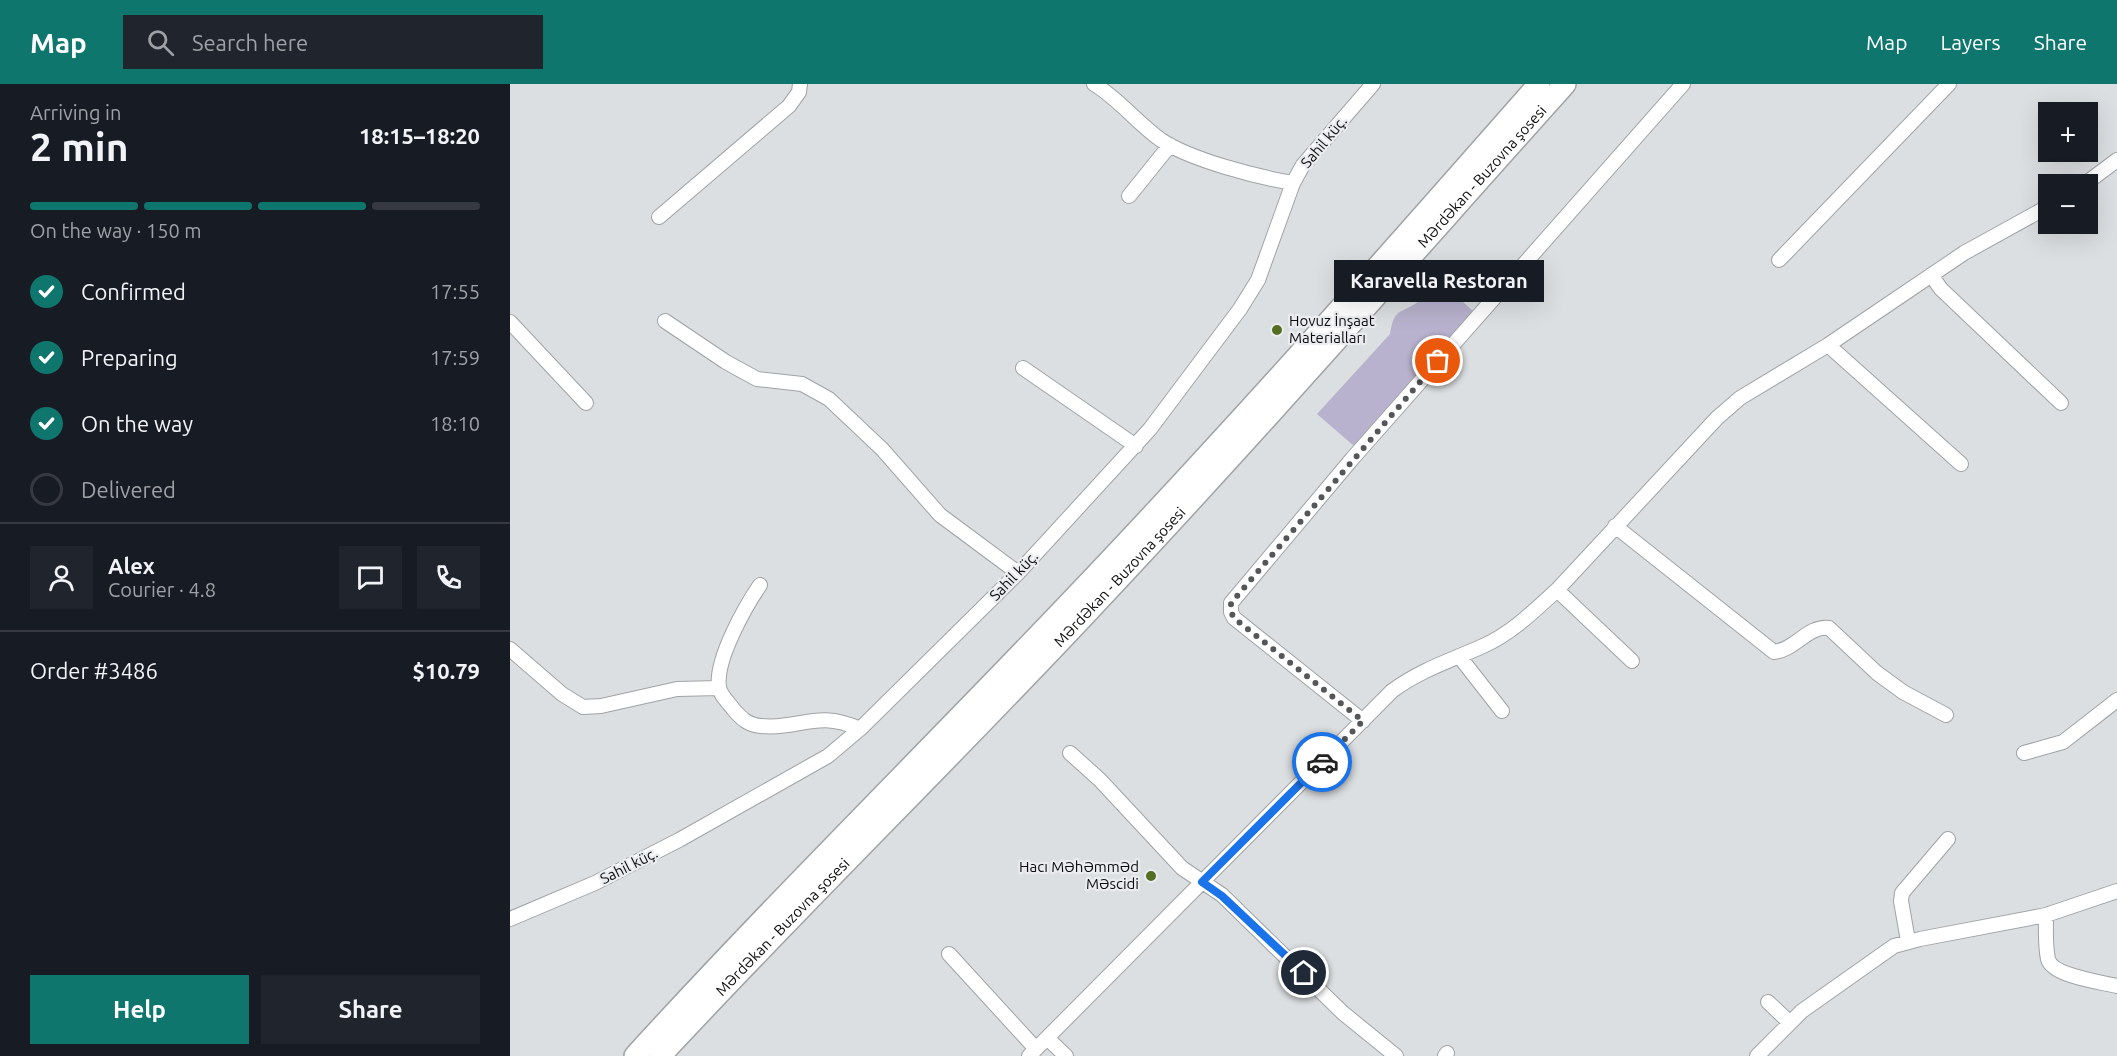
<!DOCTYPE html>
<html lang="en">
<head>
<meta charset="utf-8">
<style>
  body { margin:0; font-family:Ubuntu,sans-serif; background:#20242c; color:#f1f3f6; height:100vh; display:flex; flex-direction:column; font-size:22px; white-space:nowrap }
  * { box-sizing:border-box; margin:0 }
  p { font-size:20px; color:#9ea1a6 }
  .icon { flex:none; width:33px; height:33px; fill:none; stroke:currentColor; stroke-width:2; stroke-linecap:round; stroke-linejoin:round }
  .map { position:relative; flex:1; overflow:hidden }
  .side { display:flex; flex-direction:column; background:#171b24; width:510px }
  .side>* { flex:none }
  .fabs { position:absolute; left:1528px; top:18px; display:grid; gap:12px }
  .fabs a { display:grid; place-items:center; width:60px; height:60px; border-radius:0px; background:#171b24; box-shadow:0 6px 24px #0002; font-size:30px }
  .pin { position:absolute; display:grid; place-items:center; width:51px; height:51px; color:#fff; margin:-26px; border:3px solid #fff; border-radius:50%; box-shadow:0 2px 6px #0007 }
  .courier { position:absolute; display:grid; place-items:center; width:60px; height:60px; margin:-30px; border:4px solid #1a73e8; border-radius:50%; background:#fff; color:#222; box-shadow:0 2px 8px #0007 }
  .bubble { position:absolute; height:42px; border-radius:0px; background:#171b24; box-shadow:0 6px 24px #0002; font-size:20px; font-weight:700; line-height:42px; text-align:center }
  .overview em { font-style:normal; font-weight:700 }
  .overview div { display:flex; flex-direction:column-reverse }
  .overview { display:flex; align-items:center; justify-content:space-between; height:102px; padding:0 30px }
  h1 { font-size:39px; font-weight:700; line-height:45px }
  .bar { display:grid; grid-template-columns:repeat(4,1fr); gap:9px 6px; align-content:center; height:72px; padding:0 30px }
  .bar i { height:8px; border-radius:4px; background:#363941 }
  .bar .active { background:#0f766e }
  .bar p { grid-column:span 4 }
  .line { display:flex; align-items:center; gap:15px; padding:0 30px; border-top:2px solid #363941 }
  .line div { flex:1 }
  .round { display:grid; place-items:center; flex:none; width:63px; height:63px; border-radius:0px; background:#20242c }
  ol { padding:0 30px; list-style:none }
  li { display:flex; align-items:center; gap:18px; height:66px }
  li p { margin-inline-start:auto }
  li .icon { padding:6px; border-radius:50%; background:#0f766e; color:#fff; stroke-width:4 }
  li:last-child { color:#9ea1a6 }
  li i { width:33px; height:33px; border:3px solid #363941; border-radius:50% }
  .action { display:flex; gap:12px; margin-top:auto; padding:12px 30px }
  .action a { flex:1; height:69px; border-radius:0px; background:#0f766e; color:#fff; font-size:24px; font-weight:700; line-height:69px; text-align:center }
  .action a+a { background:#20242c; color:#f1f3f6 }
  header { display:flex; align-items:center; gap:36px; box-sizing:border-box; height:84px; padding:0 30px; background:#0f766e; color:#fff }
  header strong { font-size:28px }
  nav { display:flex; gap:33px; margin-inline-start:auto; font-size:21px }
  .search { width:420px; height:54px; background:#20242c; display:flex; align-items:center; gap:15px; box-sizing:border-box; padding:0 21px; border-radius:0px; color:#9ea1a6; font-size:22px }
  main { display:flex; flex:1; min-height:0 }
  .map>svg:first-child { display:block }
  .green { fill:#b8b2ce }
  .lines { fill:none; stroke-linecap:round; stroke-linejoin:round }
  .street-casing { stroke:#a0a3a5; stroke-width:16 }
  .primary-casing { stroke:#a0a3a5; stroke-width:24 }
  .street { stroke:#fff; stroke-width:14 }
  .primary { stroke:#fff; stroke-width:21 }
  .done { stroke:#555657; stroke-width:6; stroke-dasharray:0 10.8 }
  .route { stroke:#1a73e8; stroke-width:8 }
  .poi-dot { fill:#556f22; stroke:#eaecef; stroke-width:2 }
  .labels { text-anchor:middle; stroke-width:4.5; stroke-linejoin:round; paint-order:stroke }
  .street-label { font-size:15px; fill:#0c0c0d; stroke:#eaecef }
  .poi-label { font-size:15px; fill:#0c0c0d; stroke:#eaecef; text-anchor:start }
</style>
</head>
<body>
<header>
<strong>Map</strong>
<div class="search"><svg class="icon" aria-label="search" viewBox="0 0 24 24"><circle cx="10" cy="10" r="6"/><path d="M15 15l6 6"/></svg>Search here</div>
<nav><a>Map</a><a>Layers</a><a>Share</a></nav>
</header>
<main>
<section class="side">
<div class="overview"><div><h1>2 min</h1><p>Arriving in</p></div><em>18:15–18:20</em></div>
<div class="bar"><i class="active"></i><i class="active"></i><i class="active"></i><i></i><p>On the way · 150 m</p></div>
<ol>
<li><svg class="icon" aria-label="check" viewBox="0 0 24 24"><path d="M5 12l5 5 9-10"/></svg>Confirmed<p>17:55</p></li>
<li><svg class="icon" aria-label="check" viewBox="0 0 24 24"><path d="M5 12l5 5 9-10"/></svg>Preparing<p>17:59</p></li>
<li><svg class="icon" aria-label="check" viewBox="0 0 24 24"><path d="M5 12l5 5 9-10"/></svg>On the way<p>18:10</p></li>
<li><i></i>Delivered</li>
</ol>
<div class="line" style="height:108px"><a class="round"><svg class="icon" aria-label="person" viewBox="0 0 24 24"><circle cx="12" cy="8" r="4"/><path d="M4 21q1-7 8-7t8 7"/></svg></a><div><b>Alex</b><p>Courier · 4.8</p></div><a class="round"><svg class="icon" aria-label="chat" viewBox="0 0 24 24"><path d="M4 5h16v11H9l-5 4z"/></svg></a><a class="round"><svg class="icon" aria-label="phone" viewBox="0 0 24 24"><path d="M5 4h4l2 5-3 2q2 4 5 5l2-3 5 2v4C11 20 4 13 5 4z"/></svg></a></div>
<div class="line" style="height:78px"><div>Order #3486</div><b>$10.79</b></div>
<div class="action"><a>Help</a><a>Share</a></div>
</section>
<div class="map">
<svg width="1607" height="972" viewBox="0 0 1607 972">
  <rect width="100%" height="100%" fill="#dcdfe1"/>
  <path class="green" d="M928,195L964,228L844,362L807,330L880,250C884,226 888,230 905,220C914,214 921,202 928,195Z"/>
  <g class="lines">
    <g class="street-casing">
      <path id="street" d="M584,0C609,15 627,39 651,56C681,76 747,93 783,99
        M1575,100L1607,76
        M619,112L660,61
        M149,133L279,22L289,8L290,0
        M1269,176L1439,0
        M1421,191L1431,205L1551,319
        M155,237L216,278L247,295L292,300L319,315L372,365L430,431L508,489
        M0,238L76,319
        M1318,261L1451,380
        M513,284L626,362
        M1105,442L1264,568C1285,566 1298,541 1319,544L1367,589L1393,608L1436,631
        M250,501C235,523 205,576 209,603C210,611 219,619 224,626C232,635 238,641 251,642C291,646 306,625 350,645
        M1047,506L1122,577
        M0,565L52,610L73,623L91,622L167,605L209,604
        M949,572L992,627
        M853,637L724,534L721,528V519L842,375L1173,0
        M560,669L590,696L672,784L712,811L833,929L886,972
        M1514,669L1553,658L1607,616
        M1536,831C1536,845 1535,861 1538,875C1542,892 1591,898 1607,902
        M0,835L85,799L169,756L318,672L350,645L508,489L640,345L730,225L748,196L783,99L793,81L863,0
        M1398,857L1391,817L1392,809L1438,755
        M439,870L526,965
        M1258,918L1279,938
        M537,954L556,972
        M519,972L882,607C910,586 942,576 973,562C1002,549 1024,527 1047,506L1207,334L1230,314L1318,261L1454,169L1539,122
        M935,972L937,969
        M1247,972L1292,927L1384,862L1410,855L1536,831L1607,807"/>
    </g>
    <g class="primary-casing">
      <g id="primary">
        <path d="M125,972C269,814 421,665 568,510C726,344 878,172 1029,0"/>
        <path id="s1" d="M150,972C292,819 442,673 585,520C745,350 899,174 1055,0"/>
      </g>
    </g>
    <use href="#street" class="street"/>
    <use href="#primary" class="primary"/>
  </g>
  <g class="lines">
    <path class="done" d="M812,678L853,637L724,534L721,528V519L928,277"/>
    <path class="route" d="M794,889L712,812L692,798L812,678"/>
  </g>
  <g class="poi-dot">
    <circle cx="767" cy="246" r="6"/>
    <circle cx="641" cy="792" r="6"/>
  </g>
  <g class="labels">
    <g class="street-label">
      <text transform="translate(814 58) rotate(-50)" y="5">Sahil küç.</text>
      <text dy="5" stroke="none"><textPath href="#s1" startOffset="1204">Mərdəkan - Buzovna şosesi</textPath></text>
      <text transform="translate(504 492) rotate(-46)" y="5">Sahil küç.</text>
      <text dy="5" stroke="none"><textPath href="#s1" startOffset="664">Mərdəkan - Buzovna şosesi</textPath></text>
      <text transform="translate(119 782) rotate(-27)" y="5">Sahil küç.</text>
      <text dy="5" stroke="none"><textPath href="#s1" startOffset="178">Mərdəkan - Buzovna şosesi</textPath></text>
    </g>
    <g class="poi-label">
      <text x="779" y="242">Hovuz İnşaat<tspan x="779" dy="17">Materialları</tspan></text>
      <text x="629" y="788" text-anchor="end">Hacı Məhəmməd<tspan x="629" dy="17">Məscidi</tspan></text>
    </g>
  </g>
</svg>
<div class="fabs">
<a>+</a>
<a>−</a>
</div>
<div class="pin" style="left:928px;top:277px;background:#ea580c"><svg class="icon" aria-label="bag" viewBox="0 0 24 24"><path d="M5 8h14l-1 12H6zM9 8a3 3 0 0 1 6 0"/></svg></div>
<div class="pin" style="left:794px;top:889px;background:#1f2937"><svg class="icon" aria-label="home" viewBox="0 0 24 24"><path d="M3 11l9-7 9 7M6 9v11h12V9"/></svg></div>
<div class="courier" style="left:812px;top:678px"><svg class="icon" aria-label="car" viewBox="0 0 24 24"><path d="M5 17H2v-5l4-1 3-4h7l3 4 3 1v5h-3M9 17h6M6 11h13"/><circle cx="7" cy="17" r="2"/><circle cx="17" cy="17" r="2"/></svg></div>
<div class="bubble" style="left:824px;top:176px;width:210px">Karavella Restoran</div>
</div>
</main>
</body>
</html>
